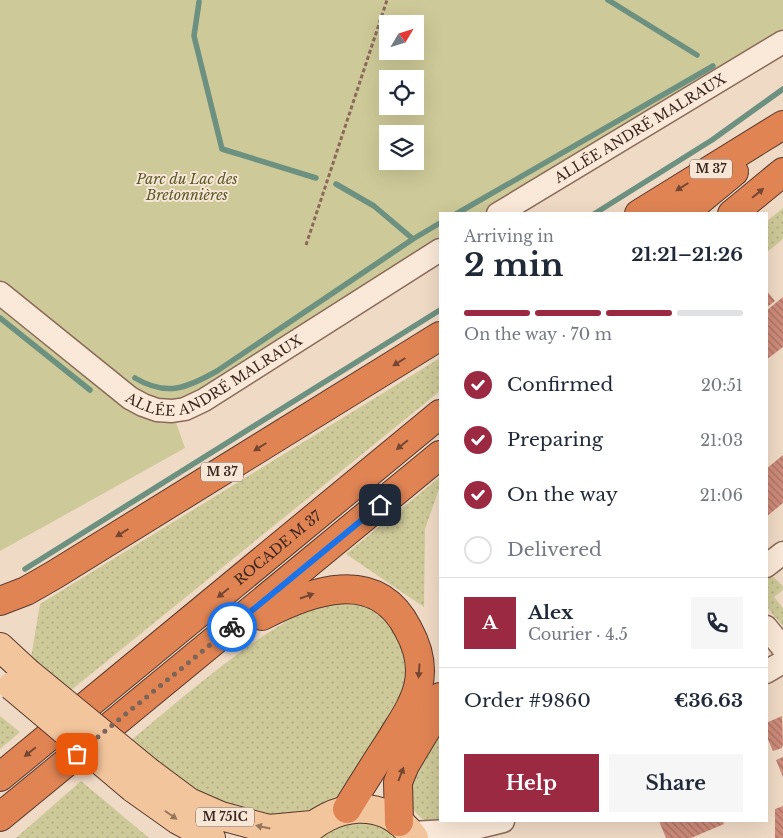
<!DOCTYPE html>
<html lang="en">
<head>
<meta charset="utf-8">
<style>
  body { margin:0; font-family:"Libre Baskerville",serif; background:#f6f6f7; color:#1f2937; height:100vh; display:flex; flex-direction:column; font-size:19px; white-space:nowrap }
  * { box-sizing:border-box; margin:0 }
  p { font-size:16px; color:#747a83 }
  .icon { flex:none; width:28px; height:28px; fill:none; stroke:currentColor; stroke-width:2; stroke-linecap:round; stroke-linejoin:round }
  .map { position:relative; flex:1; overflow:hidden }
  .details { position:absolute; left:439px; top:212px; width:329px; height:610px; display:flex; flex-direction:column; background:#fff; border-radius:0px; box-shadow:0 5px 20px #0002 }
  .details>* { flex:none }
  .needle { width:32px; rotate:52deg }
  .tools { position:absolute; left:379px; top:15px; display:grid; gap:10px }
  .tools a { display:grid; place-items:center; width:45px; height:45px; border-radius:0px; background:#fff; box-shadow:0 5px 20px #0002; font-size:25px }
  .pin { position:absolute; display:grid; place-items:center; width:42px; height:42px; color:#fff; margin:-21px; border-radius:10px; box-shadow:0 2px 8px #0006 }
  .courier { position:absolute; display:grid; place-items:center; width:50px; height:50px; margin:-25px; border:4px solid #1a73e8; border-radius:50%; background:#fff; color:#222; box-shadow:0 1px 6px #0007 }
  .head em { font-style:normal; font-weight:700 }
  .head div { display:flex; flex-direction:column-reverse }
  .head { display:flex; align-items:center; justify-content:space-between; height:85px; padding:0 25px }
  h1 { font-size:32px; font-weight:700; line-height:38px }
  .bar { display:grid; grid-template-columns:repeat(4,1fr); gap:8px 5px; align-content:center; height:60px; padding:0 25px }
  .bar i { height:6px; border-radius:4px; background:#e0e1e3 }
  .bar .current { background:#9c2942 }
  .bar p { grid-column:span 4 }
  .line { display:flex; align-items:center; gap:12px; padding:0 25px; border-top:1px solid #e0e1e3 }
  .line div { flex:1 }
  .round { display:grid; place-items:center; flex:none; width:52px; height:52px; border-radius:0px; background:#f6f6f7 }
  ol { padding:0 25px; list-style:none }
  li { display:flex; align-items:center; gap:15px; height:55px }
  li p { margin-inline-start:auto }
  li .icon { padding:5px; border-radius:50%; background:#9c2942; color:#fff; stroke-width:4 }
  li:last-child { color:#747a83 }
  li i { width:28px; height:28px; border:2px solid #e0e1e3; border-radius:50% }
  .primary-button { display:flex; gap:10px; margin-top:auto; padding:10px 25px }
  .primary-button a { flex:1; height:58px; border-radius:0px; background:#9c2942; color:#fff; font-size:20px; font-weight:700; line-height:58px; text-align:center }
  .primary-button a+a { background:#f6f6f7; color:#1f2937 }
  .map>svg:first-child { display:block }
  .grass { fill:url(#grass-dots) }
  .park { fill:#cec998; fill-rule:evenodd }
  .lines { fill:none; stroke-linecap:round; stroke-linejoin:round }
  .stream { stroke:#6d9180; stroke-width:5.5 }
  .building { fill:url(#building-back-hatch) }
  .minor-casing { stroke:#8b6a5a; stroke-width:25 }
  .major-casing { stroke:#59392e; stroke-width:30 }
  .highway-casing { stroke:#59392e; stroke-width:30 }
  .path { stroke:#8b6a5a; stroke-width:3; stroke-dasharray:4 2.5; stroke-linecap:butt }
  .minor { stroke:#fae9d8; stroke-width:22 }
  .major { stroke:#f3c59c; stroke-width:28 }
  .highway { stroke:#e08454; stroke-width:28 }
  .major-bridge-casing { stroke:#59392e; stroke-width:30; stroke-linecap:butt }
  .major-bridge { stroke:#f3c59c; stroke-width:28 }
  .oneway { fill:#754732 }
  .oneway2 { fill:#97765e }
  .done { stroke:#7a6559; stroke-width:5; stroke-dasharray:0 9 }
  .route { stroke:#1a73e8; stroke-width:6 }
  .labels { text-anchor:middle; stroke-width:4; stroke-linejoin:round; paint-order:stroke }
  .shield { fill:#f7e5d5; stroke:#735f56; stroke-width:1 }
  .shield-label { font-size:12px; font-weight:bold; fill:#3b261f }
  .street-label { font-size:14px; fill:#3b261f; stroke:#f7e5d5 }
  .park-label { font-size:14px; font-style:italic; fill:#565825; stroke:#f7e5d5 }
</style>
</head>
<body>
<div class="map">
<svg width="783" height="838" viewBox="0 0 783 838">
  <defs>
    <pattern id="grass-dots" width="8" height="8" patternUnits="userSpaceOnUse" patternTransform="scale(1.25)"><rect width="8" height="8" fill="#cec998"/><path d="M2 2h.1M6 6h.1" fill="none" stroke="#b2ac83" stroke-width="1.8" stroke-linecap="round"/></pattern>
    <pattern id="building-back-hatch" width="6" height="6" patternUnits="userSpaceOnUse" patternTransform="scale(1.25)"><rect width="6" height="6" fill="#ce8b7a"/><path d="M-1 5l2 2M0 0l6 6M5-1l2 2" fill="none" stroke="#a87163"/></pattern>
  </defs>
  <rect width="100%" height="100%" fill="#efdac5"/>
  <path class="grass" d="M783,208V239L766,253V222Z
    M440,358V391L70,691L31,658L40,604Z
    M440,477V486L425,529L424,607L346,554Z
    M771,575L783,586V590L774,597L783,608V626L766,606V579Z
    M327,600L352,601L380,612L393,625L408,661L404,696L340,797L305,815L273,822L194,797L130,741C194,689 252,635 327,600Z
    M0,716L20,732L0,749Z
    M440,736V821L434,824C410,817 405,797 414,775C418,761 432,748 440,736Z
    M81,781L149,838H16Z
    M372,820L403,838H316L332,826Z"/>
  <path class="park" d="M0,0H783V42L498,214H440V250L172,411L185,448L0,551ZM388,24H415V51H388ZM388,79H415V106H388ZM388,134H415V161H388Z"/>
  <g class="lines">
    <path class="stream" d="M608,0L697,55
      M199,2L194,36L222,149L316,178
      M336,184L374,206L413,239L440,223
      M456,214L713,66
      M594,214L712,140L783,89
      M0,318L90,390
      M135,378C167,397 187,388 217,371L413,239
      M25,569L440,310"/>
  </g>
  <path class="building" d="M766,290L775,301L766,308Z
    M783,297V347L766,360V311Z
    M783,455V503L766,517V469Z
    M782,716L783,744L782,748L773,751L766,735V723Z
    M783,757V777L776,760Z
    M783,806V838H775V809Z
    M659,821H723L724,824L691,838H666Z"/>
  <g class="lines">
    <g class="minor-casing">
      <g id="minor">
        <path id="s1" d="M498,214L783,42"/>
        <path id="s2" d="M0,293L130,398L143,405L157,410L172,411L185,409L204,400L440,250"/>
        <path d="M766,566L783,553"/>
        <path d="M766,627L783,648"/>
        <path d="M766,672L783,662"/>
        <path d="M411,833L467,830L503,821"/>
      </g>
    </g>
    <g class="major-casing">
      <path id="major" d="M0,647L27,672
        M150,773L189,802L221,816L269,829L312,825
        M133,788L178,820L211,838
        M300,838C331,803 385,795 414,838"/>
    </g>
    <g class="highway-casing">
      <g id="highway">
        <path d="M639,214L783,125"/>
        <path d="M683,214L734,172"/>
        <path d="M732,214L783,172"/>
        <path d="M0,601L26,591L54,575L440,336"/>
        <path d="M262,616C310,591 376,566 408,629C418,647 423,667 418,687C413,707 400,724 390,741C375,764 361,786 347,809"/>
        <path id="s3" d="M0,777L440,414"/>
        <path d="M0,817L440,455"/>
        <path d="M399,822L398,782L405,765L429,725L440,697"/>
      </g>
    </g>
    <path class="path" d="M306,245L387,0"/>
    <use href="#minor" class="minor"/>
    <use href="#major" class="major"/>
    <use href="#highway" class="highway"/>
    <g class="major-bridge-casing">
      <path id="major-bridge" d="M27,672L150,773
        M12,686L133,788"/>
    </g>
    <use href="#major-bridge" class="major-bridge"/>
  </g>
  <defs><path id="oneway-solid" d="M-6-.8H1V-3.2L6.5 0L1 3.2V.8H-6Z" transform="scale(1.25)"/></defs>
  <g class="oneway">
    <use href="#oneway-solid" transform="translate(682 187) rotate(148)"/>
    <use href="#oneway-solid" transform="translate(758 193) rotate(-40)"/>
    <use href="#oneway-solid" transform="translate(399 362) rotate(148)"/>
    <use href="#oneway-solid" transform="translate(402 445) rotate(141)"/>
    <use href="#oneway-solid" transform="translate(260 447) rotate(148)"/>
    <use href="#oneway-solid" transform="translate(122 533) rotate(148)"/>
    <use href="#oneway-solid" transform="translate(223 593) rotate(141)"/>
    <use href="#oneway-solid" transform="translate(307 596) rotate(-19)"/>
    <use href="#oneway-solid" transform="translate(419 671) rotate(94)"/>
    <use href="#oneway-solid" transform="translate(30 752) rotate(141)"/>
    <use href="#oneway-solid" transform="translate(401 774) rotate(-69)"/>
  </g>
  <g class="oneway2">
    <use href="#oneway-solid" transform="translate(171 815) rotate(35)"/>
    <use href="#oneway-solid" transform="translate(263 827) rotate(-168)"/>
  </g>
  <g class="lines">
    <path class="done" d="M77,754L232,627"/>
    <path class="route" d="M232,627L380,505"/>
  </g>
  <g class="labels">
    <g class="shield">
      <rect x="690" y="159.5" width="42" height="19" rx="4"/>
      <rect x="201" y="462.5" width="42" height="19" rx="4"/>
      <rect x="196" y="807.5" width="58" height="19" rx="4"/>
    </g>
    <g class="shield-label">
      <text x="711" y="173">M 37</text>
      <text x="222" y="476">M 37</text>
      <text x="225" y="821">M 751C</text>
    </g>
    <g class="street-label">
      <text dy="5" stroke="none"><textPath href="#s1" startOffset="166">ALLÉE ANDRÉ MALRAUX</textPath></text>
      <text dy="5" stroke="none"><textPath href="#s2" startOffset="262">ALLÉE ANDRÉ MALRAUX</textPath></text>
      <text dy="5" stroke="none"><textPath href="#s3" startOffset="360">ROCADE M 37</textPath></text>
    </g>
    <g class="park-label">
      <text x="187" y="184">Parc du Lac des<tspan x="187" dy="16">Bretonnières</tspan></text>
    </g>
  </g>
</svg>
<div class="tools">
<a><svg class="needle" viewBox="-14 -14 28 28"><path d="M0-13l5 13h-10z" fill="#e53935"/><path d="M0 13l5-13h-10z" fill="#747a83"/></svg></a>
<a><svg class="icon" aria-label="locate" viewBox="0 0 24 24"><circle cx="12" cy="12" r="6"/><path d="M12 2v4M12 18v4M2 12h4M18 12h4"/></svg></a>
<a><svg class="icon" aria-label="layers" viewBox="0 0 24 24"><path d="M12 4l9 5-9 5-9-5zM3 14l9 5 9-5"/></svg></a>
</div>
<div class="pin" style="left:77px;top:754px;background:#ea580c"><svg class="icon" aria-label="bag" viewBox="0 0 24 24"><path d="M5 8h14l-1 12H6zM9 8a3 3 0 0 1 6 0"/></svg></div>
<div class="pin" style="left:380px;top:505px;background:#1f2937"><svg class="icon" aria-label="home" viewBox="0 0 24 24"><path d="M3 11l9-7 9 7M6 9v11h12V9"/></svg></div>
<div class="courier" style="left:232px;top:627px"><svg class="icon" aria-label="bike" viewBox="0 0 24 24"><circle cx="6" cy="16" r="4"/><circle cx="18" cy="16" r="4"/><path d="M6 16l4-8h5l3 8M10 8l3 8H6M13 5h3"/></svg></div>
<section class="details">
<div class="head"><div><h1>2 min</h1><p>Arriving in</p></div><em>21:21–21:26</em></div>
<div class="bar"><i class="current"></i><i class="current"></i><i class="current"></i><i></i><p>On the way · 70 m</p></div>
<ol>
<li><svg class="icon" aria-label="check" viewBox="0 0 24 24"><path d="M5 12l5 5 9-10"/></svg>Confirmed<p>20:51</p></li>
<li><svg class="icon" aria-label="check" viewBox="0 0 24 24"><path d="M5 12l5 5 9-10"/></svg>Preparing<p>21:03</p></li>
<li><svg class="icon" aria-label="check" viewBox="0 0 24 24"><path d="M5 12l5 5 9-10"/></svg>On the way<p>21:06</p></li>
<li><i></i>Delivered</li>
</ol>
<div class="line" style="height:90px"><b class="round" style="background:#9c2942;color:#fff">A</b><div><b>Alex</b><p>Courier · 4.5</p></div><a class="round"><svg class="icon" aria-label="phone" viewBox="0 0 24 24"><path d="M5 4h4l2 5-3 2q2 4 5 5l2-3 5 2v4C11 20 4 13 5 4z"/></svg></a></div>
<div class="line" style="height:65px"><div>Order #9860</div><b>€36.63</b></div>
<div class="primary-button"><a>Help</a><a>Share</a></div>
</section>
</div>
</body>
</html>
